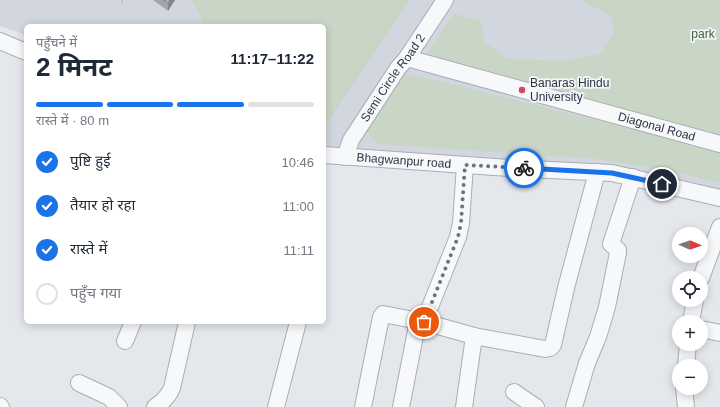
<!DOCTYPE html>
<html lang="hi">
<head>
<meta charset="utf-8">
<style>
  body { margin:0; font-family:Arial,"Noto Sans Devanagari",sans-serif; background:#f6f6f7; color:#1f2937; height:100vh; display:flex; flex-direction:column; font-size:15px; white-space:nowrap }
  * { box-sizing:border-box; margin:0 }
  p { font-size:13px; color:#747a83 }
  .icon { flex:none; width:22px; height:22px; fill:none; stroke:currentColor; stroke-width:2; stroke-linecap:round; stroke-linejoin:round }
  .map { position:relative; flex:1; overflow:hidden }
  .details { position:absolute; left:24px; top:24px; width:302px; height:300px; display:flex; flex-direction:column; background:#fff; border-radius:6px; box-shadow:0 2px 10px #0003 }
  .details>* { flex:none }
  .needle { width:26px; rotate:92deg }
  .controls { position:absolute; left:672px; top:227px; display:grid; gap:8px }
  .controls a { display:grid; place-items:center; width:36px; height:36px; border-radius:50%; background:#fff; box-shadow:0 2px 10px #0003; font-size:20px }
  .pin { position:absolute; display:grid; place-items:center; width:34px; height:34px; color:#fff; margin:-17px; border:2px solid #fff; border-radius:50%; box-shadow:0 1px 4px #0007 }
  .courier { position:absolute; display:grid; place-items:center; width:40px; height:40px; margin:-20px; border:3px solid #1a73e8; border-radius:50%; background:#fff; color:#222; box-shadow:0 1px 5px #0007 }
  .overview em { font-style:normal; font-weight:700 }
  .overview div { display:flex; flex-direction:column-reverse }
  .overview { display:flex; align-items:center; justify-content:space-between; height:68px; padding:0 12px }
  h1 { font-size:26px; font-weight:700; line-height:30px }
  .bar { display:grid; grid-template-columns:repeat(4,1fr); gap:6px 4px; align-content:center; height:48px; padding:0 12px }
  .bar i { height:5px; border-radius:3px; background:#e0e1e3 }
  .bar .on { background:#1a73e8 }
  .bar p { grid-column:span 4 }
  ol { padding:0 12px; list-style:none }
  li { display:flex; align-items:center; gap:12px; height:44px }
  li p { margin-inline-start:auto }
  li .icon { padding:4px; border-radius:50%; background:#1a73e8; color:#fff; stroke-width:4 }
  li:last-child { color:#747a83 }
  li i { width:22px; height:22px; border:2px solid #e0e1e3; border-radius:50% }
  .map>svg:first-child { display:block }
  .built { fill:#d2d6de }
  .green { fill:#c9d6c5 }
  .lines { fill:none; stroke-linecap:round; stroke-linejoin:round }
  .minor-casing { stroke:#a9aeb7; stroke-width:18 }
  .path { stroke:#c2c5cb; stroke-width:2; stroke-dasharray:3 3; stroke-linecap:butt }
  .minor { stroke:#f7f8fa; stroke-width:16 }
  .wall { fill:#a1a5ae }
  .shaded-wall { fill:#83868d }
  .building { fill:#bbc0ca; stroke:#83868d }
  .done { stroke:#6c737f; stroke-width:4; stroke-dasharray:0 7.2 }
  .route { stroke:#1a73e8; stroke-width:5 }
  .poi-dot { fill:#d1495b; stroke:#f4f6f9; stroke-width:1.5 }
  .labels { text-anchor:middle; stroke-width:3.5; stroke-linejoin:round; paint-order:stroke }
  .park-label { font-size:12px; fill:#3f6138; stroke:#f4f6f9 }
  .street-label { font-size:12px; fill:#2b3445; stroke:#f4f6f9 }
  .poi-label { font-size:12px; fill:#2b3445; stroke:#f4f6f9; text-anchor:start }
</style>
</head>
<body>
<div class="map">
<svg width="720" height="407" viewBox="0 0 720 407">
  <rect width="100%" height="100%" fill="#e4e7ec"/>
  <path class="built" d="M0,0H720V190L592,165L350,149L324,146V26H26V35L0,26Z"/>
  <path class="green" d="M192,0H410L324,128V26H205Z
    M580,0H720V135L424,58L454,13L482,22L484,42L508,59L566,61L600,54L614,33L611,16Z
    M414,75L672,139L720,153V183L666,170L596,159L377,144L362,126L389,78Z"/>
  <g class="lines">
    <g class="minor-casing">
      <g id="minor">
        <path d="M0,41L26,52"/>
        <path id="s1" d="M407,58L720,144"/>
        <path id="s2" d="M324,155L509,168L612,173L720,198"/>
        <path id="s3" d="M345,157L351,140L398,68L407,58L445,0"/>
        <path d="M701,278L720,227"/>
        <path d="M691,322L695,300"/>
        <path d="M701,329L720,333"/>
        <path d="M474,336L545,349L550,348L553,345L566,288L597,172"/>
        <path d="M125,341L133,322"/>
        <path d="M686,366L688,344"/>
        <path d="M79,383L109,397L119,407"/>
        <path d="M684,388L686,407"/>
        <path d="M514,392L536,407"/>
        <path d="M0,406L1,407"/>
        <path d="M155,407C163,402 168,397 172,388L187,322"/>
        <path d="M276,407L298,322"/>
        <path d="M363,407L381,317L383,314L424,322"/>
        <path d="M401,407L418,321"/>
        <path d="M464,407L474,336L424,322L458,237L461,223L465,165"/>
        <path d="M574,407L587,363L598,337L607,307L618,253V250L611,244L612,241L633,177"/>
      </g>
    </g>
    <path class="path" d="M122,0V4"/>
    <use href="#minor" class="minor"/>
  </g>
  <path class="wall" d="M153,0H175L168,11Z"/>
  <path class="shaded-wall" d="M170,0H175L168,11V3Z"/>
  <path class="building" d="M163,0H170L168,3Z"/>
  <g class="lines">
    <path class="done" d="M424,322L458,237L461,223L465,165L524,168"/>
    <path class="route" d="M524,168L612,173L662,184"/>
  </g>
  <circle class="poi-dot" cx="522" cy="90" r="4"/>
  <g class="labels">
    <g class="park-label">
      <text x="703" y="38">park</text>
    </g>
    <g class="street-label">
      <text dy="4" stroke="none"><textPath href="#s3" startOffset="93">Semi Circle Road 2</textPath></text>
      <text dy="4" stroke="none"><textPath href="#s1" startOffset="259">Diagonal Road</textPath></text>
      <text dy="4" stroke="none"><textPath href="#s2" startOffset="80">Bhagwanpur road</textPath></text>
    </g>
    <g class="poi-label">
      <text x="530" y="87">Banaras Hindu<tspan x="530" dy="14">University</tspan></text>
    </g>
  </g>
</svg>
<div class="controls">
<a><svg class="needle" viewBox="-14 -14 28 28"><path d="M0-13l5 13h-10z" fill="#e53935"/><path d="M0 13l5-13h-10z" fill="#747a83"/></svg></a>
<a><svg class="icon" aria-label="locate" viewBox="0 0 24 24"><circle cx="12" cy="12" r="6"/><path d="M12 2v4M12 18v4M2 12h4M18 12h4"/></svg></a>
<a>+</a>
<a>−</a>
</div>
<div class="pin" style="left:424px;top:322px;background:#ea580c"><svg class="icon" aria-label="bag" viewBox="0 0 24 24"><path d="M5 8h14l-1 12H6zM9 8a3 3 0 0 1 6 0"/></svg></div>
<div class="pin" style="left:662px;top:184px;background:#1f2937"><svg class="icon" aria-label="home" viewBox="0 0 24 24"><path d="M3 11l9-7 9 7M6 9v11h12V9"/></svg></div>
<div class="courier" style="left:524px;top:168px"><svg class="icon" aria-label="bike" viewBox="0 0 24 24"><circle cx="6" cy="16" r="4"/><circle cx="18" cy="16" r="4"/><path d="M6 16l4-8h5l3 8M10 8l3 8H6M13 5h3"/></svg></div>
<section class="details">
<div class="overview"><div><h1>2 मिनट</h1><p>पहुँचने में</p></div><em>11:17–11:22</em></div>
<div class="bar"><i class="on"></i><i class="on"></i><i class="on"></i><i></i><p>रास्ते में · 80 m</p></div>
<ol>
<li><svg class="icon" aria-label="check" viewBox="0 0 24 24"><path d="M5 12l5 5 9-10"/></svg>पुष्टि हुई<p>10:46</p></li>
<li><svg class="icon" aria-label="check" viewBox="0 0 24 24"><path d="M5 12l5 5 9-10"/></svg>तैयार हो रहा<p>11:00</p></li>
<li><svg class="icon" aria-label="check" viewBox="0 0 24 24"><path d="M5 12l5 5 9-10"/></svg>रास्ते में<p>11:11</p></li>
<li><i></i>पहुँच गया</li>
</ol>
</section>
</div>
</body>
</html>
